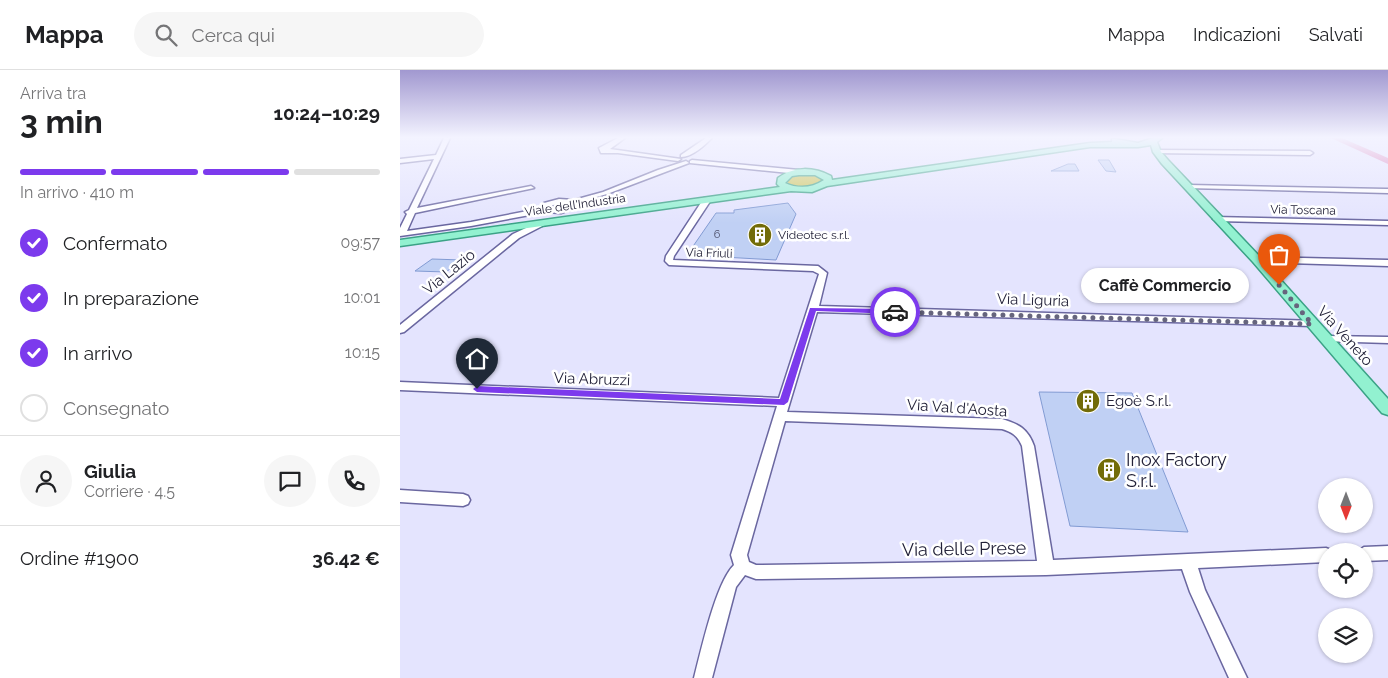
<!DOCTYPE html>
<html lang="it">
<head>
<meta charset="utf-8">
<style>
  body { margin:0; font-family:Raleway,sans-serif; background:#f6f6f6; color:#202124; height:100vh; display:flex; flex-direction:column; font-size:19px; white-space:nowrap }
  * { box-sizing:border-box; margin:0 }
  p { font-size:16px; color:#757577 }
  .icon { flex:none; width:28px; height:28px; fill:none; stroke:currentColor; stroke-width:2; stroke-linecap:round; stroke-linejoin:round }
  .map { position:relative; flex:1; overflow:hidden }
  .details { display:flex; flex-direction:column; background:#fff; width:400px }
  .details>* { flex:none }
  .needle { width:32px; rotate:180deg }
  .controls { position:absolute; left:918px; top:408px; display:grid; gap:10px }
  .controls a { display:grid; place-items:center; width:55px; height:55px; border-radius:50%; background:#fff; box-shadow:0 1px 4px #0004; font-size:25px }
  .pin { position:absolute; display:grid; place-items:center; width:42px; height:42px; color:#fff; margin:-51px -21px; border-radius:50% 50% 50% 0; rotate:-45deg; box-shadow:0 0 5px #0007 }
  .pin .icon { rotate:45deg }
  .courier { position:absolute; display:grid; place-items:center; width:50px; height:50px; margin:-25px; border:4px solid #7c3aed; border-radius:50%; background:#fff; color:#222; box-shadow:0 1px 6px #0007 }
  .bubble { position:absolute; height:35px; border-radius:18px; background:#fff; box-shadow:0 1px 4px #0004; font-size:16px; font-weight:700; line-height:35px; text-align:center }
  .head em { font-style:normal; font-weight:700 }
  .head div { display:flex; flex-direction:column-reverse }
  .head { display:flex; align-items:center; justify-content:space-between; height:85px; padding:0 20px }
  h1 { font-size:32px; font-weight:700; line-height:38px }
  .bar { display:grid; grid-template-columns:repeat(4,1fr); gap:8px 5px; align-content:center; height:60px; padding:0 20px }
  .bar i { height:6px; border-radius:4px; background:#e0e0e0 }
  .bar .selected { background:#7c3aed }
  .bar p { grid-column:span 4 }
  .line { display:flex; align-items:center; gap:12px; padding:0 20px; border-top:1px solid #e0e0e0 }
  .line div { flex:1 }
  .round { display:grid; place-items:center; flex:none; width:52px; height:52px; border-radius:26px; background:#f6f6f6 }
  ol { padding:0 20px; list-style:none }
  li { display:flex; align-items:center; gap:15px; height:55px }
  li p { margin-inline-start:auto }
  li .icon { padding:5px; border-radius:50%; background:#7c3aed; color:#fff; stroke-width:4 }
  li:last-child { color:#757577 }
  li i { width:28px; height:28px; border:2px solid #e0e0e0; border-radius:50% }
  header { display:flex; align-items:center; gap:30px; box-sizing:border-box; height:70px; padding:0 25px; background:#fff; border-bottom:1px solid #e0e0e0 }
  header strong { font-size:24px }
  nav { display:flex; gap:28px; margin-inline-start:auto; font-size:18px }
  .search { width:350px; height:45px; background:#f6f6f6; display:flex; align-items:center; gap:12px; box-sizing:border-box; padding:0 18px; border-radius:28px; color:#757577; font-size:19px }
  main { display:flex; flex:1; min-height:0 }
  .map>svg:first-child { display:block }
  .green { fill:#cdc65a }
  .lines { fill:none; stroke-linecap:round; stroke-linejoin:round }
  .river { fill:#d86fad; fill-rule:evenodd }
  .building { fill:#c0d0f4; stroke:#829bd3 }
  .minor-casing { stroke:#6a67a0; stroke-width:3 }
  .major-casing { stroke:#3ba286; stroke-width:3 }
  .minor { fill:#fff; fill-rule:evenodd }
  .major { fill:#92f1d0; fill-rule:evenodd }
  .route { fill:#7c3aed }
  .done { stroke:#66657d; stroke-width:5; stroke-dasharray:0 9 }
  .labels { text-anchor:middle; stroke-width:5; stroke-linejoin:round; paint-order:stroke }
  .far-number-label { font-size:11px; fill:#4a4d67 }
  .far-street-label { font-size:12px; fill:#222138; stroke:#fff }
  .far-poi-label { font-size:12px; fill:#222138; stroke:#fff; text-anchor:start }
  .street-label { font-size:15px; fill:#222138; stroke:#fff }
  .poi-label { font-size:15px; fill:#222138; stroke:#fff; text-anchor:start }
  .near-poi-label { font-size:18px; fill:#222138; stroke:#fff; text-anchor:start }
  .near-street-label { font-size:18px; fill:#222138; stroke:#fff }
</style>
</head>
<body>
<header>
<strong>Mappa</strong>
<div class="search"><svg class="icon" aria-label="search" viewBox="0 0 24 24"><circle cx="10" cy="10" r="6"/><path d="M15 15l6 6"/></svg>Cerca qui</div>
<nav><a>Mappa</a><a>Indicazioni</a><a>Salvati</a></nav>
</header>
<main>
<section class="details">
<div class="head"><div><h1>3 min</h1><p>Arriva tra</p></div><em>10:24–10:29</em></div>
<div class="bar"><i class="selected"></i><i class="selected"></i><i class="selected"></i><i></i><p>In arrivo · 410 m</p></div>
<ol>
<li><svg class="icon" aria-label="check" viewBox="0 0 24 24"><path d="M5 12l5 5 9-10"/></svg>Confermato<p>09:57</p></li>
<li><svg class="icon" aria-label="check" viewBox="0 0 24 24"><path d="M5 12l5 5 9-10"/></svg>In preparazione<p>10:01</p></li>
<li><svg class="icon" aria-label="check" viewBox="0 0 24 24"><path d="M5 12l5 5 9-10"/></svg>In arrivo<p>10:15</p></li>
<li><i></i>Consegnato</li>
</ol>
<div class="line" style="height:90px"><a class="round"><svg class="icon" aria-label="person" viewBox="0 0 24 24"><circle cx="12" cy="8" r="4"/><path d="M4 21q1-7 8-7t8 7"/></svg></a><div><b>Giulia</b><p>Corriere · 4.5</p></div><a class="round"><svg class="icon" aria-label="chat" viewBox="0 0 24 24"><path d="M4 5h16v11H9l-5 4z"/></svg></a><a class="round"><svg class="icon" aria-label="phone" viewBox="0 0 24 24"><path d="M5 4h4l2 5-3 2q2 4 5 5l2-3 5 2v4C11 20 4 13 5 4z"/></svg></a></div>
<div class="line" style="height:65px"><div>Ordine #1900</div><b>36.42 €</b></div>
</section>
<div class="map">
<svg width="988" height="608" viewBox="0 0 988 608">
  <rect width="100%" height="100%" fill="#e4e4fe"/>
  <path class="green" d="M399,104H415L423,109C416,119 399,119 388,114V109Z"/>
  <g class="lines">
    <path class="river" d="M931,68H942L988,88V94Z"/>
  </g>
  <path class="building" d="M698,90H709L716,102L706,101Z
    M668,94H675L679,101H651Z
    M388,133L396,144L376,190L287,185L316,143H334V140Z
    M32,189L62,190L46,202L15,201Z
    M639,322L732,323L788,462L670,456Z"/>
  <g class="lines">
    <g class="minor-casing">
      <path id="minor" d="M44,68H50L17,138L131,116L134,118L15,143L7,161L71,152L143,138L144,133L159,129L174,130L203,122L258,100L286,91L289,93L207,124L176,133L177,137L161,143L146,142L71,156L0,166V158L7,144L5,142L9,140L34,89L0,93V89L36,85ZM160,133L170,134L160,139L150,138V136Z
        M218,68H225L210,79L281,89L278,91L218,83H201L199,78Z
        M306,68H312C304,76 292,87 281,87V85Z
        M757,80L910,81L913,83L910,85L755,83V81Z
        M292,90L399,100L402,102L399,104L290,93V91Z
        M789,115L986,119H988V123L787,118L786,117Z
        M304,128L311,130L274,186L273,190L418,196L427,203L419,236L916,251L917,253L912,256L417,242L387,342L602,349C619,354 628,359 634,376L653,490L926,478L931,480L926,481V492L798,498L805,520L847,608H829L790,522L782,499L646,505L356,509L345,505L336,517L312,608H294C301,581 316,512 334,495L331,485L377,336L0,320V312L379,328L419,204L413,201L269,195L265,191L266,186ZM385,351L602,359C612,362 618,366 622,376L637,491L356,495L349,492L347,485Z
        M814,147L988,151V155L817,151L813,149Z
        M141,151L148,153L119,168L4,262L0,263V255L113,164Z
        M857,187L988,190V196L854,192L853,190Z
        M926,266L988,267V273L922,271L921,269Z
        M0,420L63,424L68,426L70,430L68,434L63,436L0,432Z
        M988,476V490L964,491V481H958L964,477Z"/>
    </g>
    <g class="major-casing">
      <path id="major" d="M753,68H762L757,72L761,82L768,90L861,188L988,329V345L982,343L853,192L762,94L753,82L751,75L738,77H690L427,116L412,122L391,121L0,176V170L380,117L377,114L378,108C394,96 414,97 431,106L432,110L690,73L712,72V69H715L738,73ZM399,105H415L424,110C412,118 398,119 385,113L392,106Z"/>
    </g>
    <use href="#minor" class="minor"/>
    <use href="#major" class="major"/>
  </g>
  <linearGradient id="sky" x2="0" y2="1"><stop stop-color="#a198d0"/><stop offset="0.44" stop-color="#f3f3ff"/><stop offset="1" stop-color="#f3f3ff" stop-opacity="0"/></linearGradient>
  <rect width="988" height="153" fill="url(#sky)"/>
  <path class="route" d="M410,238L495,239L499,242L495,244L416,241L388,332L384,335L77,322L73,319L77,316L380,329Z"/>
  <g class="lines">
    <path class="done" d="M495,242L912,254L879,215"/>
  </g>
  <defs>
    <g id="building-disc" transform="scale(1.25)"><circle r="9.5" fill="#726c08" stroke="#fff"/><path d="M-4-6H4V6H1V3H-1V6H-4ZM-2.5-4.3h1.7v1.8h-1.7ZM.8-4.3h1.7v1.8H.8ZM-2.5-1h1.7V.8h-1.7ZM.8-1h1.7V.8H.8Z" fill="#fff"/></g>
  </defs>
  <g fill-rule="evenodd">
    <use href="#building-disc" x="360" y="165"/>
    <use href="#building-disc" x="688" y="331"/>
    <use href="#building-disc" x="709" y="400"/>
  </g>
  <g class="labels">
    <g class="far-number-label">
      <text x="317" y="168">6</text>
    </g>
    <g class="far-street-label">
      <text transform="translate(175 135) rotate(-8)" y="4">Viale dell'Industria</text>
      <text transform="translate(903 140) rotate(1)" y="4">Via Toscana</text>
      <text transform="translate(309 183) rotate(2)" y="4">Via Friuli</text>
    </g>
    <g class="far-poi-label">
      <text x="378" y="169">Videotec s.r.l.</text>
    </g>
    <g class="street-label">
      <text transform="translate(49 202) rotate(-39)" y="5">Via Lazio</text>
      <text transform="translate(633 230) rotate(2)" y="5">Via Liguria</text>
      <text transform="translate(945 266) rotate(48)" y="5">Via Veneto</text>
      <text transform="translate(192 309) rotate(2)" y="5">Via Abruzzi</text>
      <text transform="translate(557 338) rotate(4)" y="5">Via Val d'Aosta</text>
    </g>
    <g class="poi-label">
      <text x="706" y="336">Egoè S.r.l.</text>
    </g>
    <g class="near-poi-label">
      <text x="726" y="396">Inox Factory<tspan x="726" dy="21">S.r.l.</tspan></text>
    </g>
    <g class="near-street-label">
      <text transform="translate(564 479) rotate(-1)" y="6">Via delle Prese</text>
    </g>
  </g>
</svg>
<div class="controls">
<a><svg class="needle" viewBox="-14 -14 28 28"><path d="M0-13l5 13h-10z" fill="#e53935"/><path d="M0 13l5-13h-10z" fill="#757577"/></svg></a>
<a><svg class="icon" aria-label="locate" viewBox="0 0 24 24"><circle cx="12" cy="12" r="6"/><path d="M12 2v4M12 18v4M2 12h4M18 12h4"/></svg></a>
<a><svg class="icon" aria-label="layers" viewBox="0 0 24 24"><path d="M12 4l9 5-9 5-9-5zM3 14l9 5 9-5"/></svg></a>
</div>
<div class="pin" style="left:879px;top:215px;background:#ea580c"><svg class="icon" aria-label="bag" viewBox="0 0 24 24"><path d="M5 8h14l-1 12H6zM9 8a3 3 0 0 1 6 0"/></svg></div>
<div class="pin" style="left:77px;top:319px;background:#1f2937"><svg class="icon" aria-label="home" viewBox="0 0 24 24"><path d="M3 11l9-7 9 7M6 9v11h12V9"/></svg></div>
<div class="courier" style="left:495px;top:242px"><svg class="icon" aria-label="car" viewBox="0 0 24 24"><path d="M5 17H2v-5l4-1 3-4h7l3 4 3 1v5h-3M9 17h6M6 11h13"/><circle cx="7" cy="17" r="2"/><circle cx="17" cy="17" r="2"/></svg></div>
<div class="bubble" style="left:681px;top:198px;width:168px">Caffè Commercio</div>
</div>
</main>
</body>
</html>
